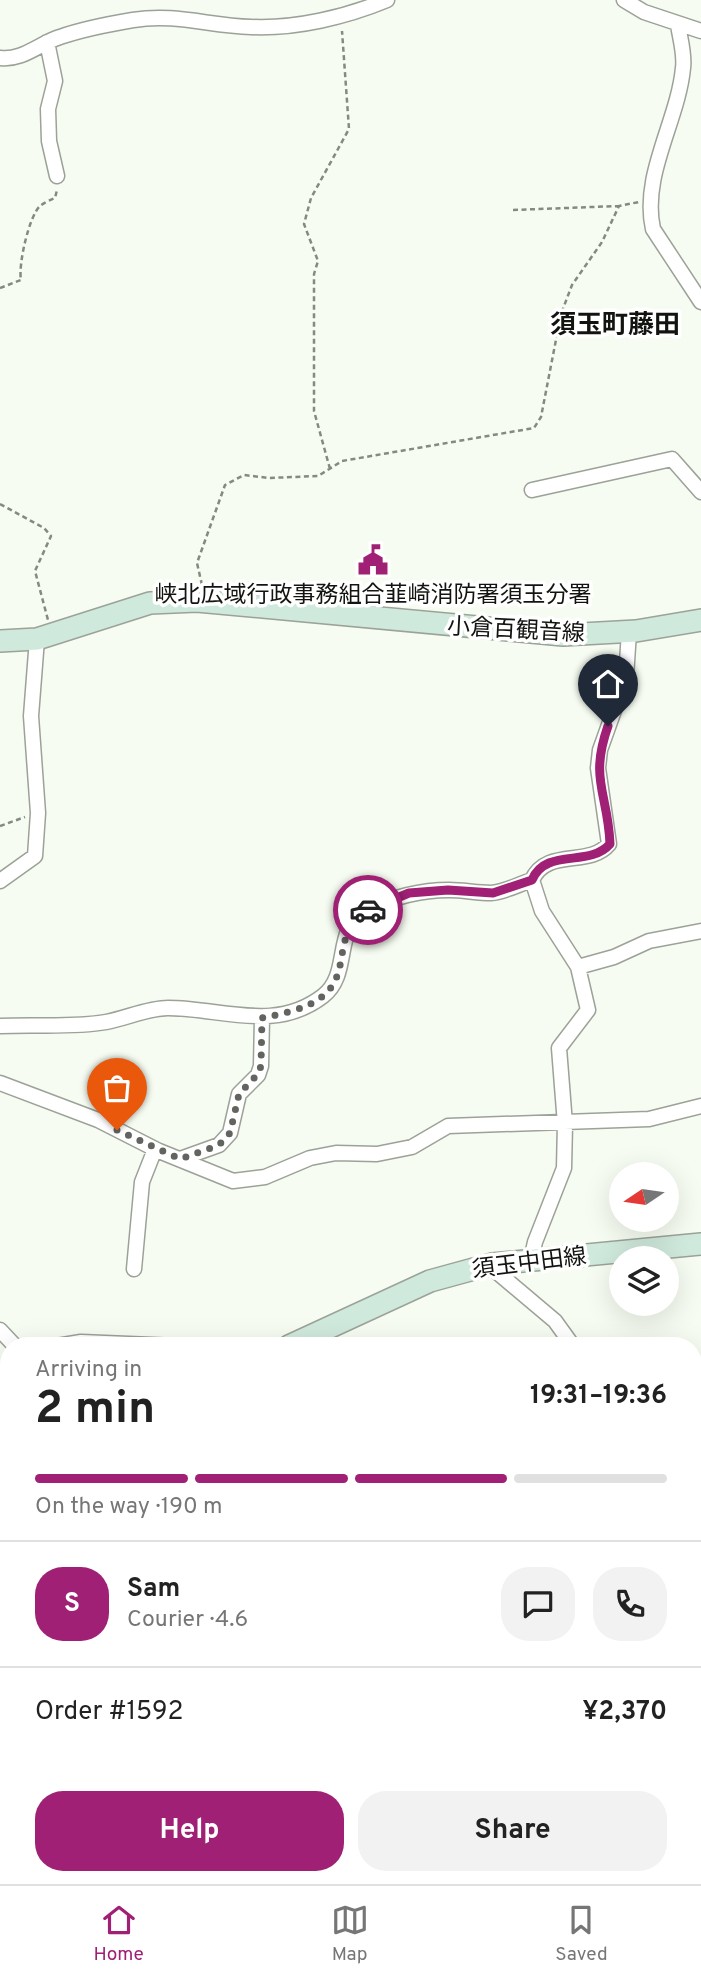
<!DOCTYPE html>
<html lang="en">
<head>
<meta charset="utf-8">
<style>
  body { margin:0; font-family:Overpass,"Noto Sans JP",sans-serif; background:#f2f2f2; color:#222; height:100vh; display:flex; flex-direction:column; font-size:26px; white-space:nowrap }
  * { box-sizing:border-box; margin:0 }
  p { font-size:23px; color:#767676 }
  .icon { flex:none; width:38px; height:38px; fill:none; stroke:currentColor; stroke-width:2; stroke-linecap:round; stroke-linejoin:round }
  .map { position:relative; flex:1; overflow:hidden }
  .side { position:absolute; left:0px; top:1337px; width:702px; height:548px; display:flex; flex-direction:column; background:#fff; border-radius:28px 28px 0 0; box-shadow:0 7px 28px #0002 }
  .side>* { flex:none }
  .needle { width:46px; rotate:257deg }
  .buttons { position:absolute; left:609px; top:1162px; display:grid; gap:14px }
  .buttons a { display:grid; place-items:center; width:70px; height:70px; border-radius:50%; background:#fff; box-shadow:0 7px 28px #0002; font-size:35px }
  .pin { position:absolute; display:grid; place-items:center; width:60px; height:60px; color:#fff; margin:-72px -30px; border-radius:50% 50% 50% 0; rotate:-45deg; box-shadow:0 0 7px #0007 }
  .pin .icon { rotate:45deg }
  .courier { position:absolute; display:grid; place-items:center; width:70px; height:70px; margin:-35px; border:5px solid #9f2074; border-radius:50%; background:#fff; color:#222; box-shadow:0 2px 9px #0007 }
  .headline em { font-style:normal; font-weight:700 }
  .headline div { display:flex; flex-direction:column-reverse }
  .headline { display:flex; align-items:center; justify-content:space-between; height:119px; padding:0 35px }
  h1 { font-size:46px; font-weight:700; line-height:52px }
  .bar { display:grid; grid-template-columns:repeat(4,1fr); gap:10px 7px; align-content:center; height:84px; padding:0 35px }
  .bar i { height:9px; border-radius:5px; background:#e0e0e0 }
  .bar .current { background:#9f2074 }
  .bar p { grid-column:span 4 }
  .line { display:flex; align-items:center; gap:18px; padding:0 35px; border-top:2px solid #e0e0e0 }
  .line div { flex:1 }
  .round { display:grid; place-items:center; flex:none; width:74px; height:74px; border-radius:28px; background:#f2f2f2 }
  .cta { display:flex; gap:14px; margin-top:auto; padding:14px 35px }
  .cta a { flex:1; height:80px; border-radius:28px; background:#9f2074; color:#fff; font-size:28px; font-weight:700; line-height:80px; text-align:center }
  .cta a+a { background:#f2f2f2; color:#222 }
  .dock { display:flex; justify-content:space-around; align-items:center; height:98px; border-top:2px solid #e0e0e0; background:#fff; font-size:19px; color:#767676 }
  .dock a { display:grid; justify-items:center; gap:4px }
  .dock .current { color:#9f2074 }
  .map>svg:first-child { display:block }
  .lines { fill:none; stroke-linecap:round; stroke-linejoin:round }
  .river { stroke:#8de9e1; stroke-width:24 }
  .street-casing { stroke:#9ca298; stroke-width:17 }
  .secondary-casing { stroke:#9ca298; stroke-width:24 }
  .highway-casing { stroke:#457e5f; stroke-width:29 }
  .path { stroke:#858982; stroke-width:2.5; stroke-dasharray:5 3.5; stroke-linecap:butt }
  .street { stroke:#fff; stroke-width:14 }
  .secondary { stroke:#cfe9dc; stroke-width:21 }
  .highway { stroke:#60b78a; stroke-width:26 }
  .done { stroke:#62655f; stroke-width:7; stroke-dasharray:0 12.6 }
  .route { stroke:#9f2074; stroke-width:9 }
  .labels { text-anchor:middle; stroke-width:7; stroke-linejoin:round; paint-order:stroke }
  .poi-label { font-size:23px; fill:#121410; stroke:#fff }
  .street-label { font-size:23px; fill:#121410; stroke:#fff }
  .quarter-label { font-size:26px; font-weight:bold; fill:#121410; stroke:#fff }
</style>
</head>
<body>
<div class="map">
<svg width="701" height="1884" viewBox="0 0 701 1884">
  <rect width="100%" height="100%" fill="#f6fcf1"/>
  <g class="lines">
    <path class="river" d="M0,1443L9,1444
      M0,1465L9,1469
      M693,1468L701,1470"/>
    <g class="street-casing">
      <path id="street" d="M624,0L644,12L701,31
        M678,25C680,38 685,55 683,68C678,121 641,175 653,229L701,302
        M47,42L55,81L48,109L49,141L57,176
        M0,58C22,61 40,43 60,37C83,29 109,24 133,20C176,13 209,26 251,27C296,29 346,17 387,0
        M532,490L672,459L701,492
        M0,881L35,856L38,813L31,716L37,639
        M578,967L614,957L649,941L701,931
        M0,1026C35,1024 72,1028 106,1022C127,1018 148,1008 168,1008C222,1008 275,1033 323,996C352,974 332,927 367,910C393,897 420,890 449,890C463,890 477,893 491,893C505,892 519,884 532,880C547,847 589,868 609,844L598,768L600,750L626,677L629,632
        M0,1083L98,1120L159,1151L233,1181L265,1177L310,1158L336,1153L377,1154L412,1147L448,1126L649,1119L701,1106
        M180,1159L219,1145L230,1133L239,1094L258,1075L261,1066L262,1018
        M531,1260L535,1242L564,1168L565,1124L559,1048L588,1010L578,967L542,911L532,880
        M492,1264L498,1273L555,1321L573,1346
        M134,1269L142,1182L155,1149
        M0,1330L15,1346
        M57,1346L81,1342L176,1346
        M693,1734L701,1732
        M0,1816L9,1817
        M638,1884L642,1879"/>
    </g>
    <g class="secondary-casing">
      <path id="secondary" d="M0,641L37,639L150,603L197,601L563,635L636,631L701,620
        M289,1346L430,1281L492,1264L701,1244
        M0,1699L9,1686"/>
    </g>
    <g class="highway-casing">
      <path id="highway" d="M693,1872L701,1860"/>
    </g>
    <path class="path" d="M513,210L619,206
      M0,288L21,280C18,265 29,216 40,206C44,203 50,200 55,198L57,190
      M330,469L314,411V274L318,261L304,224L311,198L349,129L342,31
      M0,504L44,528L51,536L35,571L48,620
      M202,585L197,563L225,485L244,475L269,478L318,476L342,461L534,428L541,417L561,314L572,285L602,242L619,206L639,202
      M0,826L25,817
      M0,1501L9,1505
      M693,1585H701"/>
    <use href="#street" class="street"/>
    <use href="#secondary" class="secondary"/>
    <use href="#highway" class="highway"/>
  </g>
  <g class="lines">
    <path class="done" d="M117,1130L180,1159L219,1145L230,1133L239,1094L258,1074L261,1066L262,1018C282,1014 308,1009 324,995C352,972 331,930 368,910"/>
    <path class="route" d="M368,910L409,893L448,890L493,893L532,880C546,847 589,868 610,844C608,793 589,780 608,726"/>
  </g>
  <defs>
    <g id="civic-bare" transform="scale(2.415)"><path d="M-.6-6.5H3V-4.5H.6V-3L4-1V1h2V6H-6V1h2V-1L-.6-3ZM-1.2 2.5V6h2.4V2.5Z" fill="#9f2074" stroke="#fff" stroke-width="2.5" paint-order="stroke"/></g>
  </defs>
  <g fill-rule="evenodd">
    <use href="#civic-bare" x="373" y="560"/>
  </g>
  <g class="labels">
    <g class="poi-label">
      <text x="373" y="602">峡北広域行政事務組合韮崎消防署須玉分署</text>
    </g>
    <g class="street-label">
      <text transform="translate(516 629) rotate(3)" y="8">小倉百観音線</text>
      <text transform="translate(529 1262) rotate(-7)" y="8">須玉中田線</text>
    </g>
    <g class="quarter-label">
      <text x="615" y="333">須玉町藤田</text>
    </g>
  </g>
</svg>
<div class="buttons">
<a><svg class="needle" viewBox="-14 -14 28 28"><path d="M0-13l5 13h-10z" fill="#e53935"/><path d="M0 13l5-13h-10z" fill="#767676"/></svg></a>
<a><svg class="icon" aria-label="layers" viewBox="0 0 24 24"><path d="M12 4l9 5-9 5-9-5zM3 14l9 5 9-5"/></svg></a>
</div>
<div class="pin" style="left:117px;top:1130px;background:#ea580c"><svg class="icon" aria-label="bag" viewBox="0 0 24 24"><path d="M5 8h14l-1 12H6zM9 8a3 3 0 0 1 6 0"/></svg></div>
<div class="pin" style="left:608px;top:726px;background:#1f2937"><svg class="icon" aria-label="home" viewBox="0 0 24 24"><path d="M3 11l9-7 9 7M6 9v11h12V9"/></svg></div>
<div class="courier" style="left:368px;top:910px"><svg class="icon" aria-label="car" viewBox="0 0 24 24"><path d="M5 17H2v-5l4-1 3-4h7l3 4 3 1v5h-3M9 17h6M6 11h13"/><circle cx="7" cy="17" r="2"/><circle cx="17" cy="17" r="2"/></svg></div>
<section class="side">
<div class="headline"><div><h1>2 min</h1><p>Arriving in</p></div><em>19:31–19:36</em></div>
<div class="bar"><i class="current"></i><i class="current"></i><i class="current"></i><i></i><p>On the way · 190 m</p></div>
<div class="line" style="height:126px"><b class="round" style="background:#9f2074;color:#fff">S</b><div><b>Sam</b><p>Courier · 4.6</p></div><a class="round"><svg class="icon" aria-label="chat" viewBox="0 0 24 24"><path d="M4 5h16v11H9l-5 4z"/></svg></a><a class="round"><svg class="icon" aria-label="phone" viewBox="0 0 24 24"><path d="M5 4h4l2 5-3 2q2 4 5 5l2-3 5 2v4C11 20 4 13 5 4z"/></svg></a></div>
<div class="line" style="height:91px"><div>Order #1592</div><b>¥2,370</b></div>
<div class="cta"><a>Help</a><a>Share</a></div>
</section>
</div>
<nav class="dock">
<a class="current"><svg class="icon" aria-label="home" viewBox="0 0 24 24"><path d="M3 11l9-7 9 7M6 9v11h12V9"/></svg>Home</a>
<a><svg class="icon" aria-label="map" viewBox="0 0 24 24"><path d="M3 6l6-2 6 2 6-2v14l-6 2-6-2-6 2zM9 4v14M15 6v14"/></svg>Map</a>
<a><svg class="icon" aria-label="saved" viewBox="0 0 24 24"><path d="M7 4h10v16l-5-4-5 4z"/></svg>Saved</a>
</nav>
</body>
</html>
